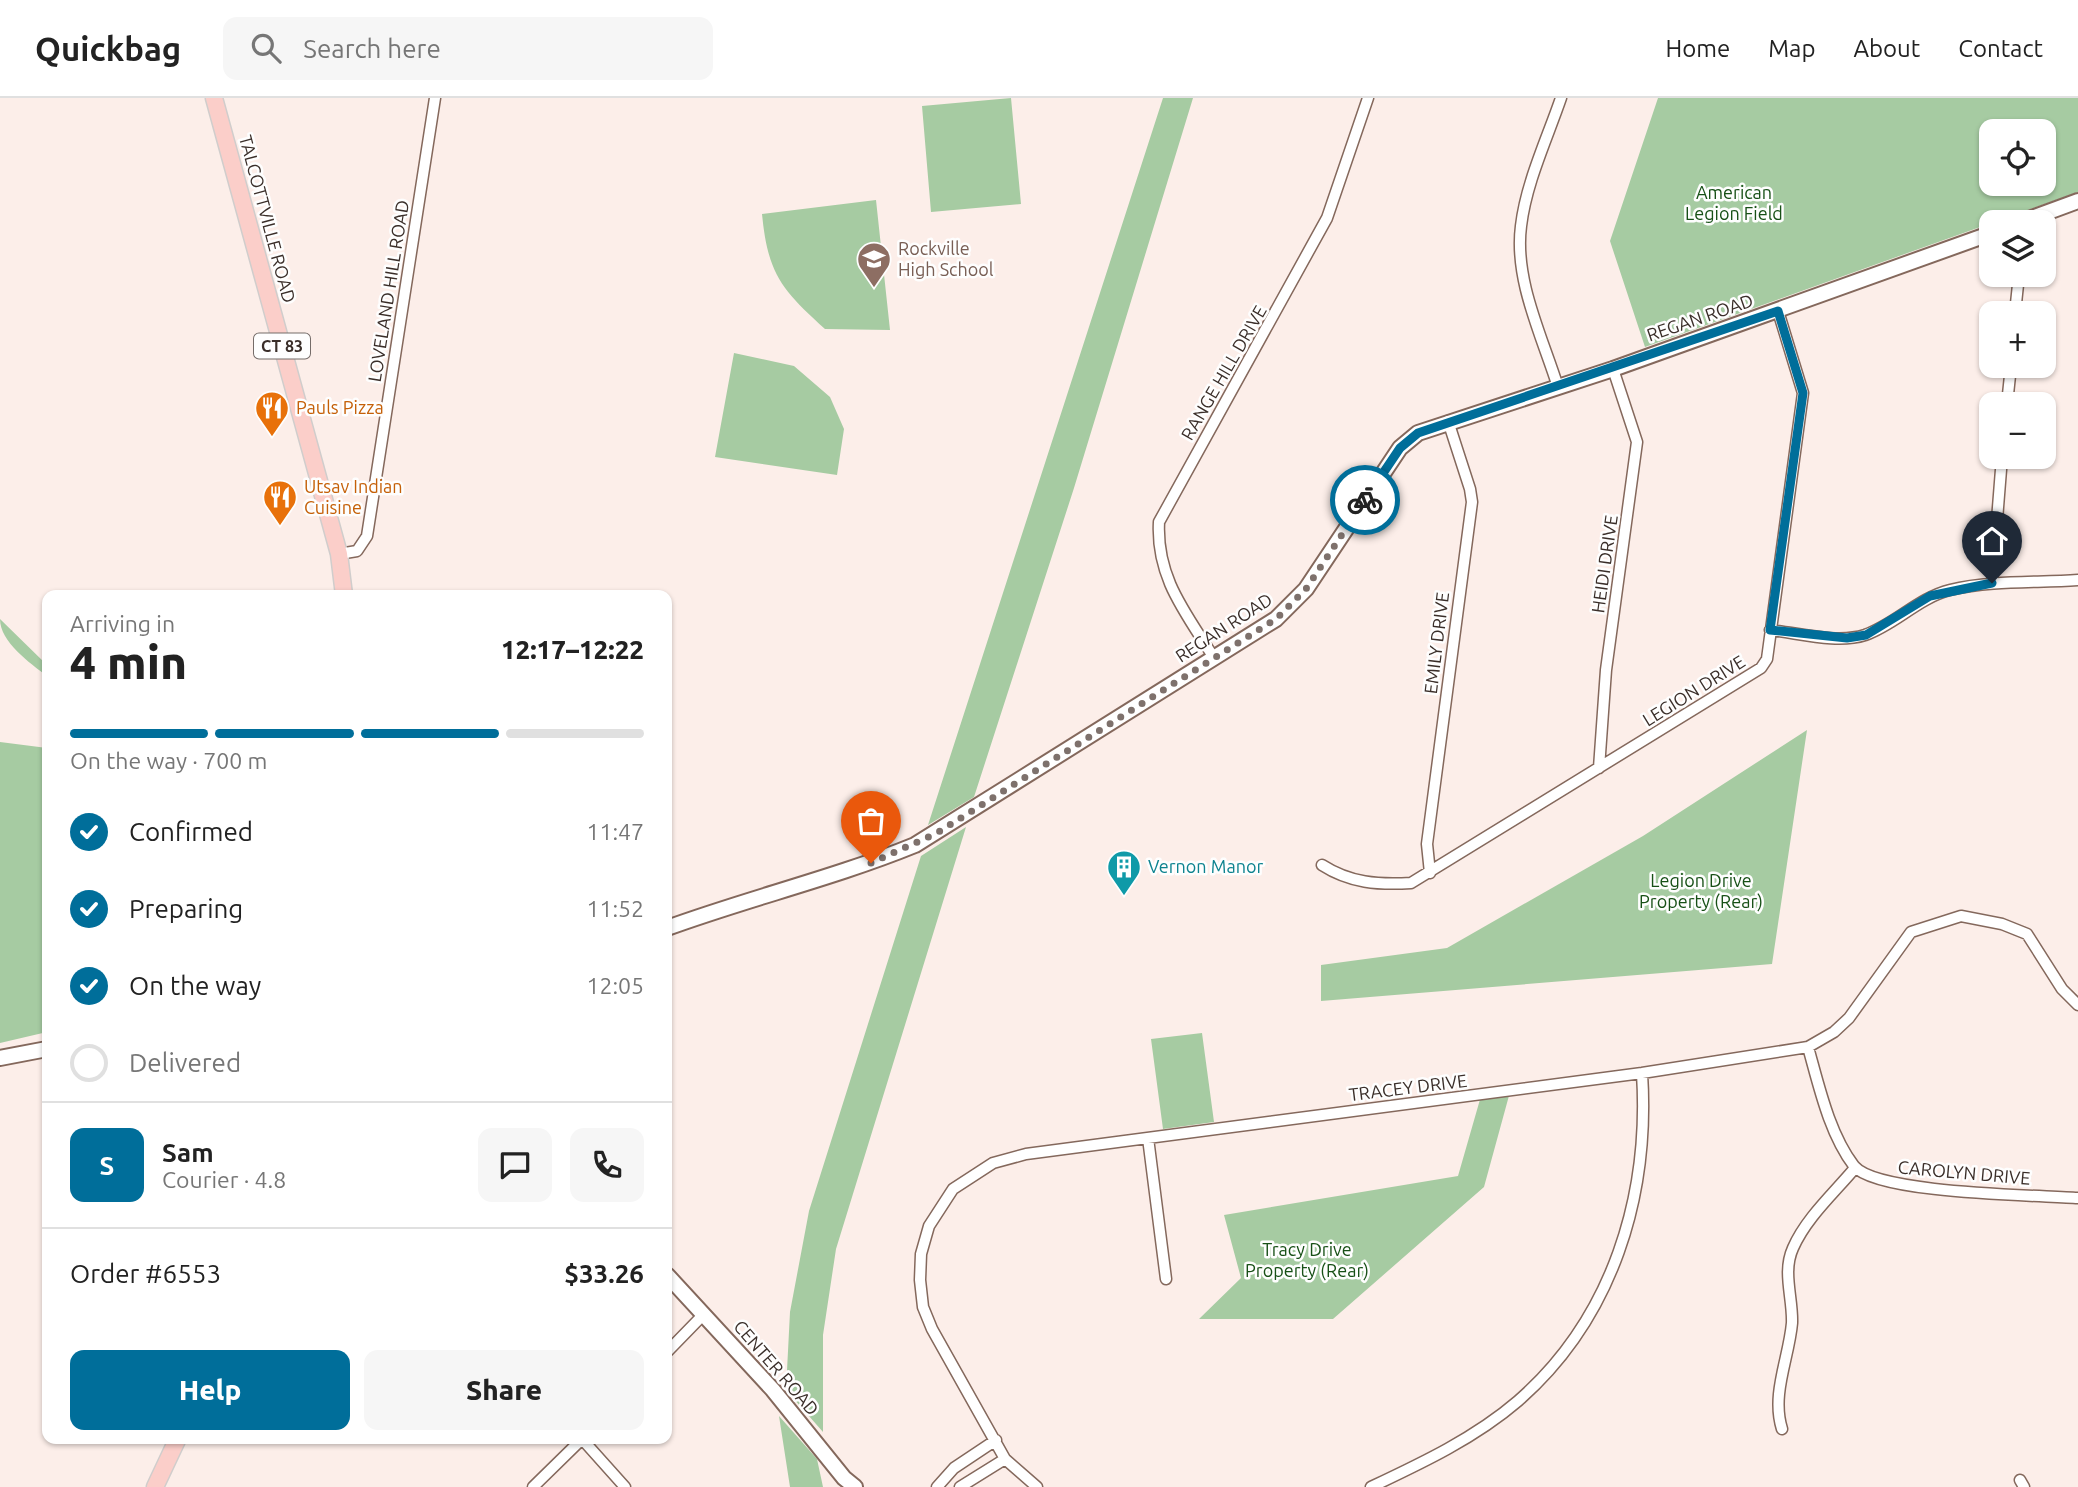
<!DOCTYPE html>
<html lang="en">
<head>
<meta charset="utf-8">
<style>
  body { margin:0; font-family:Ubuntu,sans-serif; background:#f6f6f6; color:#222; height:100vh; display:flex; flex-direction:column; font-size:26px; white-space:nowrap }
  * { box-sizing:border-box; margin:0 }
  p { font-size:23px; color:#767676 }
  .icon { flex:none; width:38px; height:38px; fill:none; stroke:currentColor; stroke-width:2; stroke-linecap:round; stroke-linejoin:round }
  .map { position:relative; flex:1; overflow:hidden }
  .drawer { position:absolute; left:42px; top:492px; width:630px; height:854px; display:flex; flex-direction:column; background:#fff; border-radius:14px; box-shadow:0 2px 5px #0004 }
  .drawer>* { flex:none }
  .buttons { position:absolute; left:1979px; top:21px; display:grid; gap:14px }
  .buttons a { display:grid; place-items:center; width:77px; height:77px; border-radius:14px; background:#fff; box-shadow:0 2px 5px #0004; font-size:35px }
  .pin { position:absolute; display:grid; place-items:center; width:60px; height:60px; color:#fff; margin:-72px -30px; border-radius:50% 50% 50% 0; rotate:-45deg; box-shadow:0 0 7px #0007 }
  .pin .icon { rotate:45deg }
  .courier { position:absolute; display:grid; place-items:center; width:70px; height:70px; margin:-35px; border:5px solid #006e9a; border-radius:50%; background:#fff; color:#222; box-shadow:0 2px 9px #0007 }
  .overview em { font-style:normal; font-weight:800 }
  .overview div { display:flex; flex-direction:column-reverse }
  .overview { display:flex; align-items:center; justify-content:space-between; height:119px; padding:0 28px }
  h1 { font-size:46px; font-weight:800; line-height:52px }
  .bar { display:grid; grid-template-columns:repeat(4,1fr); gap:10px 7px; align-content:center; height:84px; padding:0 28px }
  .bar i { height:9px; border-radius:5px; background:#e0e0e0 }
  .bar .active { background:#006e9a }
  .bar p { grid-column:span 4 }
  .line { display:flex; align-items:center; gap:18px; padding:0 28px; border-top:2px solid #e0e0e0 }
  .line div { flex:1 }
  .round { display:grid; place-items:center; flex:none; width:74px; height:74px; border-radius:14px; background:#f6f6f6 }
  ol { padding:0 28px; list-style:none }
  li { display:flex; align-items:center; gap:21px; height:77px }
  li p { margin-inline-start:auto }
  li .icon { padding:7px; border-radius:50%; background:#006e9a; color:#fff; stroke-width:4 }
  li:last-child { color:#767676 }
  li i { width:38px; height:38px; border:4px solid #e0e0e0; border-radius:50% }
  .primary-button { display:flex; gap:14px; margin-top:auto; padding:14px 28px }
  .primary-button a { flex:1; height:80px; border-radius:14px; background:#006e9a; color:#fff; font-size:28px; font-weight:800; line-height:80px; text-align:center }
  .primary-button a+a { background:#f6f6f6; color:#222 }
  header { display:flex; align-items:center; gap:42px; box-sizing:border-box; height:98px; padding:0 35px; background:#fff; border-bottom:2px solid #e0e0e0 }
  header strong { font-size:33px }
  nav { display:flex; gap:38px; margin-inline-start:auto; font-size:24px }
  .search { width:490px; height:63px; background:#f6f6f6; display:flex; align-items:center; gap:18px; box-sizing:border-box; padding:0 24px; border-radius:14px; color:#767676; font-size:26px }
  .map>svg:first-child { display:block }
  .green { fill:#a6cba2; fill-rule:evenodd }
  .lines { fill:none; stroke-linecap:round; stroke-linejoin:round }
  .street-casing { stroke:#84685c; stroke-width:13 }
  .secondary-casing { stroke:#84685c; stroke-width:18 }
  .primary-casing { stroke:#d0cdcc; stroke-width:19 }
  .street { stroke:#fff; stroke-width:10 }
  .secondary { stroke:#fff; stroke-width:14 }
  .primary { stroke:#fbcec9; stroke-width:16 }
  .done { stroke:#7e716c; stroke-width:7; stroke-dasharray:0 12.6 }
  .route { stroke:#006e9a; stroke-width:9 }
  .labels { text-anchor:middle; stroke-width:5; stroke-linejoin:round; paint-order:stroke }
  .shield { fill:#fefefe; stroke:#756c69; stroke-width:2 }
  .shield-label { font-size:16px; font-weight:bold; fill:#3a2e29 }
  .park-label { font-size:18px; fill:#175016; stroke:#fefefe }
  .street-label { font-size:18px; fill:#3a2e29; stroke:#fefefe }
  .education-label { font-size:18px; fill:#785e54; stroke:#fefefe; text-anchor:start }
  .food-label { font-size:18px; fill:#c56008; stroke:#fefefe; text-anchor:start }
  .culture-label { font-size:18px; fill:#0d838f; stroke:#fefefe; text-anchor:start }
</style>
</head>
<body>
<header>
<strong>Quickbag</strong>
<div class="search"><svg class="icon" aria-label="search" viewBox="0 0 24 24"><circle cx="10" cy="10" r="6"/><path d="M15 15l6 6"/></svg>Search here</div>
<nav><a>Home</a><a>Map</a><a>About</a><a>Contact</a></nav>
</header>
<div class="map">
<svg width="2078" height="1389" viewBox="0 0 2078 1389">
  <rect width="100%" height="100%" fill="#fceee9"/>
  <path class="green" d="M1011,0L1021,106L931,114L922,8Z
    M1163,0H1193L1074,390L974,699L928,727Z
    M1658,0H2078V94L1645,249L1610,143ZM1992,33H2044V86H1992Z
    M876,102L890,232L825,231C781,191 768,176 762,116Z
    M734,255L794,268L830,299L844,331L837,377L715,359Z
    M0,521L47,567V578C30,565 0,544 0,521Z
    M1807,632L1772,866L1321,903V867L1447,850L1643,738Z
    M0,644L47,650V934L0,945Z
    M966,729L836,1151L823,1237V1334L786,1292L790,1214L809,1113L921,758Z
    M1202,935L1214,1024L1163,1031L1151,941Z
    M1510,994L1484,1089L1333,1221H1199L1241,1180L1224,1117L1458,1078L1481,998Z
    M779,1318L817,1361L823,1389H790Z"/>
  <g class="lines">
    <g class="street-casing">
      <path id="street" d="M2015,215L2019,177
        M1558,289C1542,238 1514,182 1521,128C1526,85 1547,41 1561,0
        M2007,306L2011,268
        M339,456L357,453L367,438L435,0
        M1992,485L2002,359
        M1770,532C1799,535 1837,546 1865,537C1896,526 1918,500 1950,492C1992,482 2036,485 2078,482
        M1214,560C1186,515 1156,480 1159,424L1327,120L1368,0
        M1599,670L1606,572L1637,344L1613,271
        M1322,767C1350,785 1378,787 1411,785L1761,570L1767,561L1803,295L1778,213
        M1430,775L1427,746L1472,404L1470,391L1448,323
        M1808,949C1819,988 1829,1035 1854,1068C1877,1096 2037,1097 2078,1100
        M1148,1040L1166,1181
        M667,1254L703,1217
        M1782,1331C1771,1296 1789,1260 1792,1225C1793,1200 1782,1174 1793,1150C1806,1120 1834,1095 1855,1070
        M2020,1382L2024,1389
        M533,1389L582,1341L625,1389
        M937,1389L954,1370L996,1342
        M960,1389L1005,1361
        M1037,1389L1005,1361L932,1231L923,1209L920,1182L921,1156L929,1128L953,1091L993,1065L1026,1056L1642,975L1808,949L1834,934L1849,920L1911,834L1961,818L2002,826L2027,836L2062,891L2078,907
        M1371,1389C1422,1365 1475,1340 1518,1303C1613,1220 1650,1098 1642,975"/>
    </g>
    <g class="secondary-casing">
      <path id="secondary" d="M2021,124L2078,103
        M667,830C749,800 834,780 915,747L1276,521L1306,491L1400,350L1418,335L1613,271L1992,135
        M0,960L47,951
        M667,1177L773,1292L844,1380L855,1389"/>
    </g>
    <g class="primary-casing">
      <path id="primary" d="M214,0L339,456L344,497
        M155,1389L178,1340"/>
    </g>
    <use href="#street" class="street"/>
    <use href="#secondary" class="secondary"/>
    <use href="#primary" class="primary"/>
  </g>
  <g class="lines">
    <path class="done" d="M871,765L937,735L1276,521L1306,491L1365,402"/>
    <path class="route" d="M1365,402L1400,350L1418,335L1778,213L1803,295L1770,532L1847,540L1866,537L1930,498L1992,485"/>
  </g>
  <defs>
    <g id="school-pin" transform="scale(1.75)"><path d="M0 17L-7.5 6A9.5 9.5 0 1 1 7.5 6Z" fill="#8d6e63" stroke="#fefefe"/><path d="M0-5L7-2L0 1L-7-2ZM-4 1L0 2.5L4 1V4Q0 6-4 4Z" fill="#fff"/></g>
    <g id="restaurant-pin" transform="scale(1.75)"><path d="M0 17L-7.5 6A9.5 9.5 0 1 1 7.5 6Z" fill="#e8710a" stroke="#fefefe"/><path d="M-5-6h1v4h1v-4h1v4h1v-4h1v5L-1.5 .5V6h-2V.5L-5-1ZM5-6V6H3V1.5H1.5Q1.5-4 5-6Z" fill="#fff"/></g>
    <g id="building-pin" transform="scale(1.75)"><path d="M0 17L-7.5 6A9.5 9.5 0 1 1 7.5 6Z" fill="#0f9aa8" stroke="#fefefe"/><path d="M-4-6H4V6H1V3H-1V6H-4ZM-2.5-4.3h1.7v1.8h-1.7ZM.8-4.3h1.7v1.8H.8ZM-2.5-1h1.7V.8h-1.7ZM.8-1h1.7V.8H.8Z" fill="#fff"/></g>
  </defs>
  <g fill-rule="evenodd">
    <use href="#school-pin" x="874" y="161"/>
    <use href="#restaurant-pin" x="272" y="310"/>
    <use href="#restaurant-pin" x="280" y="399"/>
    <use href="#building-pin" x="1124" y="769"/>
  </g>
  <g class="labels">
    <rect class="shield" x="254" y="235.5" width="56" height="25" rx="5"/>
    <g class="shield-label">
      <text x="282" y="254">CT 83</text>
    </g>
    <g class="park-label">
      <text x="1734" y="101">American<tspan x="1734" dy="21">Legion Field</tspan></text>
      <text x="1701" y="789">Legion Drive<tspan x="1701" dy="21">Property (Rear)</tspan></text>
      <text x="1307" y="1158">Tracy Drive<tspan x="1307" dy="21">Property (Rear)</tspan></text>
    </g>
    <g class="street-label">
      <text transform="translate(267 121) rotate(75)" y="6">TALCOTTVILLE ROAD</text>
      <text transform="translate(389 193) rotate(-81)" y="6">LOVELAND HILL ROAD</text>
      <text transform="translate(1700 220) rotate(-19)" y="6">REGAN ROAD</text>
      <text transform="translate(1224 275) rotate(-60)" y="6">RANGE HILL DRIVE</text>
      <text transform="translate(1605 466) rotate(-82)" y="6">HEIDI DRIVE</text>
      <text transform="translate(1224 530) rotate(-33)" y="6">REGAN ROAD</text>
      <text transform="translate(1437 545) rotate(-83)" y="6">EMILY DRIVE</text>
      <text transform="translate(1694 593) rotate(-32)" y="6">LEGION DRIVE</text>
      <text transform="translate(1408 990) rotate(-7)" y="6">TRACEY DRIVE</text>
      <text transform="translate(1964 1075) rotate(5)" y="6">CAROLYN DRIVE</text>
      <text transform="translate(776 1270) rotate(49)" y="6">CENTER ROAD</text>
    </g>
    <g class="education-label">
      <text x="898" y="157">Rockville<tspan x="898" dy="21">High School</tspan></text>
    </g>
    <g class="food-label">
      <text x="296" y="316">Pauls Pizza</text>
      <text x="304" y="395">Utsav Indian<tspan x="304" dy="21">Cuisine</tspan></text>
    </g>
    <g class="culture-label">
      <text x="1148" y="775">Vernon Manor</text>
    </g>
  </g>
</svg>
<div class="buttons">
<a><svg class="icon" aria-label="locate" viewBox="0 0 24 24"><circle cx="12" cy="12" r="6"/><path d="M12 2v4M12 18v4M2 12h4M18 12h4"/></svg></a>
<a><svg class="icon" aria-label="layers" viewBox="0 0 24 24"><path d="M12 4l9 5-9 5-9-5zM3 14l9 5 9-5"/></svg></a>
<a>+</a>
<a>−</a>
</div>
<div class="pin" style="left:871px;top:765px;background:#ea580c"><svg class="icon" aria-label="bag" viewBox="0 0 24 24"><path d="M5 8h14l-1 12H6zM9 8a3 3 0 0 1 6 0"/></svg></div>
<div class="pin" style="left:1992px;top:485px;background:#1f2937"><svg class="icon" aria-label="home" viewBox="0 0 24 24"><path d="M3 11l9-7 9 7M6 9v11h12V9"/></svg></div>
<div class="courier" style="left:1365px;top:402px"><svg class="icon" aria-label="bike" viewBox="0 0 24 24"><circle cx="6" cy="16" r="4"/><circle cx="18" cy="16" r="4"/><path d="M6 16l4-8h5l3 8M10 8l3 8H6M13 5h3"/></svg></div>
<section class="drawer">
<div class="overview"><div><h1>4 min</h1><p>Arriving in</p></div><em>12:17–12:22</em></div>
<div class="bar"><i class="active"></i><i class="active"></i><i class="active"></i><i></i><p>On the way · 700 m</p></div>
<ol>
<li><svg class="icon" aria-label="check" viewBox="0 0 24 24"><path d="M5 12l5 5 9-10"/></svg>Confirmed<p>11:47</p></li>
<li><svg class="icon" aria-label="check" viewBox="0 0 24 24"><path d="M5 12l5 5 9-10"/></svg>Preparing<p>11:52</p></li>
<li><svg class="icon" aria-label="check" viewBox="0 0 24 24"><path d="M5 12l5 5 9-10"/></svg>On the way<p>12:05</p></li>
<li><i></i>Delivered</li>
</ol>
<div class="line" style="height:126px"><b class="round" style="background:#006e9a;color:#fff">S</b><div><b>Sam</b><p>Courier · 4.8</p></div><a class="round"><svg class="icon" aria-label="chat" viewBox="0 0 24 24"><path d="M4 5h16v11H9l-5 4z"/></svg></a><a class="round"><svg class="icon" aria-label="phone" viewBox="0 0 24 24"><path d="M5 4h4l2 5-3 2q2 4 5 5l2-3 5 2v4C11 20 4 13 5 4z"/></svg></a></div>
<div class="line" style="height:91px"><div>Order #6553</div><b>$33.26</b></div>
<div class="primary-button"><a>Help</a><a>Share</a></div>
</section>
</div>
</body>
</html>
